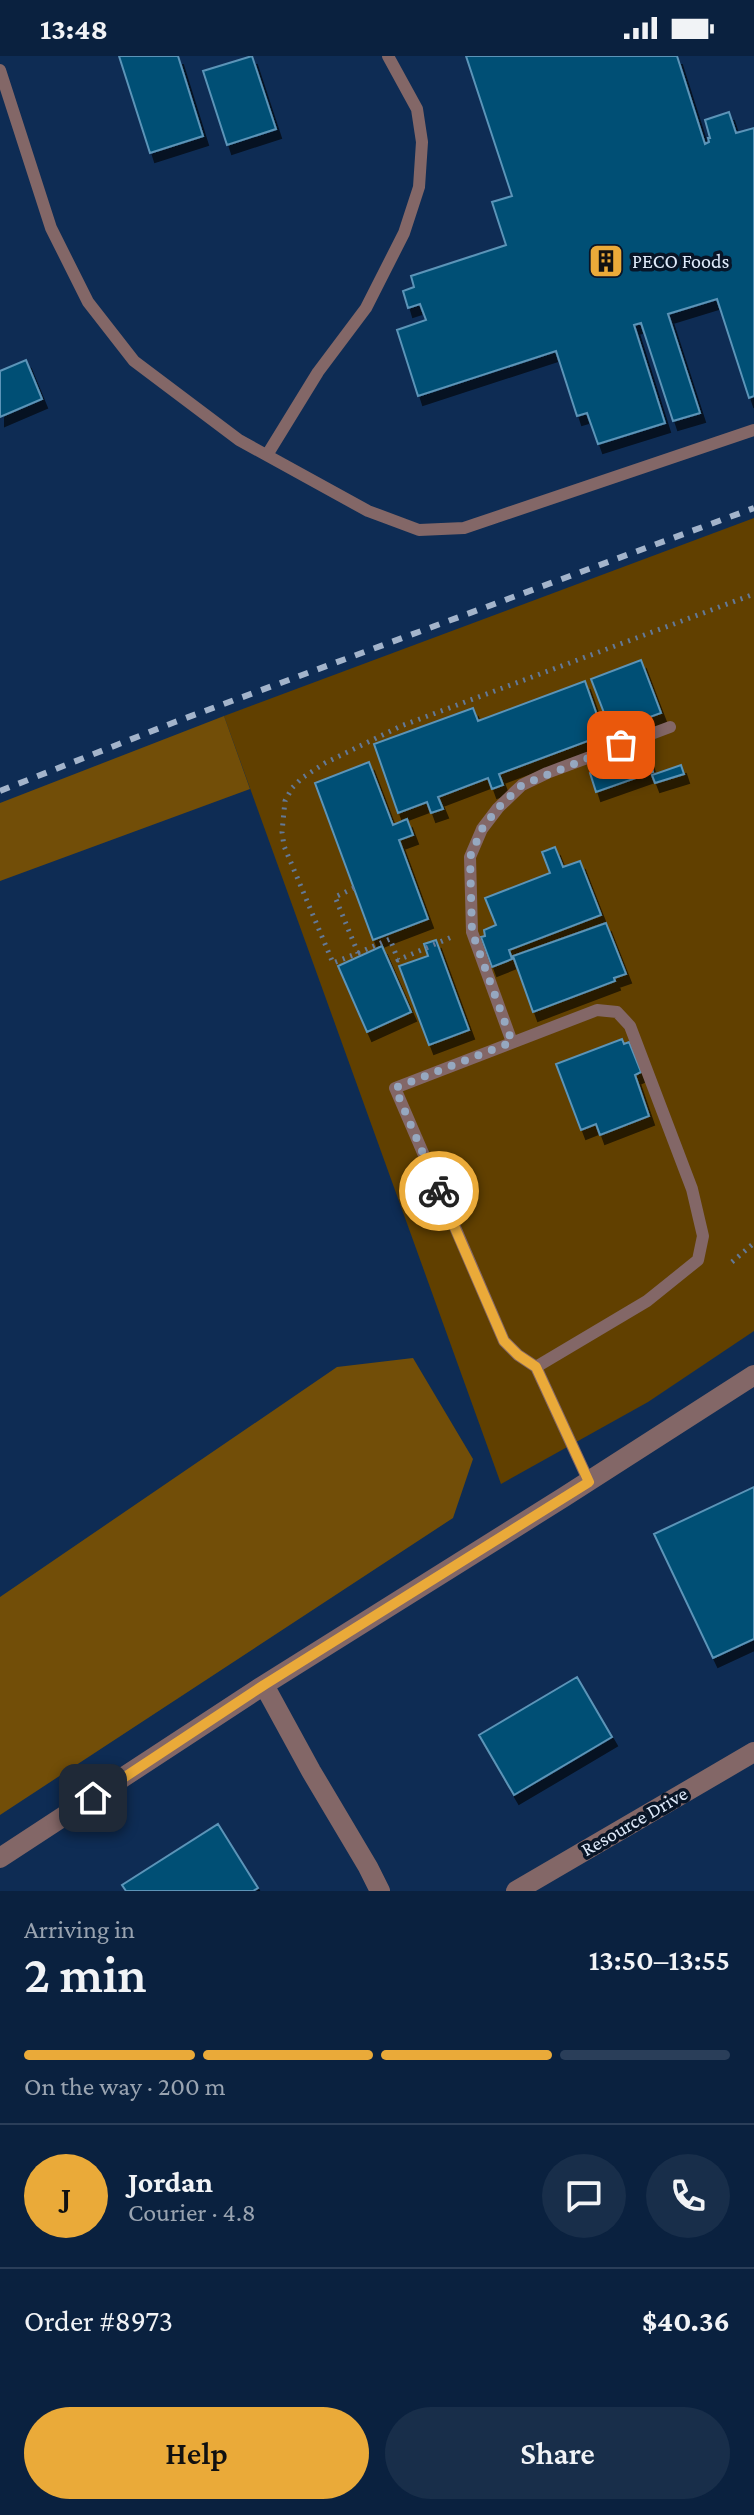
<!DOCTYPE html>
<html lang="en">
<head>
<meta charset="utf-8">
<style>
  body { margin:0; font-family:"Crimson Pro",serif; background:#182e4a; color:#f1f3f6; height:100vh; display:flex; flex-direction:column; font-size:30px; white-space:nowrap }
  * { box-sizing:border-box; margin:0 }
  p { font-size:26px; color:#99a3b0 }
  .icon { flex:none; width:44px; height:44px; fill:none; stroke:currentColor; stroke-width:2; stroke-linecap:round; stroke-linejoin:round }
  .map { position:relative; height:1835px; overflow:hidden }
  .side { display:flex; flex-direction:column; background:#0a213f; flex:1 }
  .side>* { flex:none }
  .pin { position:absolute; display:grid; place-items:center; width:68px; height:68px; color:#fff; margin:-34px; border-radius:16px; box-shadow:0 4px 12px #0006 }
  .courier { position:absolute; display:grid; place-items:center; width:80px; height:80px; margin:-40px; border:6px solid #eaaa39; border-radius:50%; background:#fff; color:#222; box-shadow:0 2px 10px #0007 }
  .overview em { font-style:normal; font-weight:600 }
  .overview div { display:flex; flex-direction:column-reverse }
  .overview { display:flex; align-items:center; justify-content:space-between; height:136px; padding:0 24px }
  h1 { font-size:52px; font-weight:600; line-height:60px }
  .bar { display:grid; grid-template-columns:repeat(4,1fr); gap:12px 8px; align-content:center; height:96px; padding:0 24px }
  .bar i { height:10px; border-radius:6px; background:#2a3e59 }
  .bar .active { background:#eaaa39 }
  .bar p { grid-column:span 4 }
  .line { display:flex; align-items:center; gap:20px; padding:0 24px; border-top:2px solid #2a3e59 }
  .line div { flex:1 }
  .round { display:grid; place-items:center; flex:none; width:84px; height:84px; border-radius:42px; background:#182e4a }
  .primary-button { display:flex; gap:16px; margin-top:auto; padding:16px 24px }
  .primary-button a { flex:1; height:92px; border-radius:48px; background:#eaaa39; color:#111; font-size:32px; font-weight:600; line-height:92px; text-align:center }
  .primary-button a+a { background:#182e4a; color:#f1f3f6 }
  .status { display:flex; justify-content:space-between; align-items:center; height:56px; padding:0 40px; background:#0a213f; direction:ltr }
  .status svg { height:22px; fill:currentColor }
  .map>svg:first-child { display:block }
  .green { fill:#614000 }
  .forest { fill:#724e08 }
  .building { fill:#005075; stroke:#5b94b8; stroke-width:2; filter:url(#shadow) }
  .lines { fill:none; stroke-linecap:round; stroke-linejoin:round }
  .path { stroke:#637997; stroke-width:5; stroke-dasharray:2 6; stroke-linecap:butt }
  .lane { stroke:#836767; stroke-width:12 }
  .street { stroke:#836767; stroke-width:20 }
  .rail { stroke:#a3b4cb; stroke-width:6; stroke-dasharray:10 10; stroke-linecap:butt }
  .done { stroke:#96a8c0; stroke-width:8; stroke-dasharray:0 14.4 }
  .route { stroke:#eaaa39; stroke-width:10 }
  .labels { text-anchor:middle; stroke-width:7; stroke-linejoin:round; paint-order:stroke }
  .poi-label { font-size:20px; fill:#dfeafa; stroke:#081527; text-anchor:start }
  .street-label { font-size:20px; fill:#dfeafa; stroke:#081527 }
</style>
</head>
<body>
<div class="status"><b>13:48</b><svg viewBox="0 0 49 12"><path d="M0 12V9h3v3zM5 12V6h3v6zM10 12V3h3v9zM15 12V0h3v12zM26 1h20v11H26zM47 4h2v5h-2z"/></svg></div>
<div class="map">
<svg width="754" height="1835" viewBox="0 0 754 1835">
  <defs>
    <filter id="shadow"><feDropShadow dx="5" dy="9" stdDeviation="0" flood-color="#0009"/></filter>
  </defs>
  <rect width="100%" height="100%" fill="#0e2c54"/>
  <path class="green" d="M754,462V1275L648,1346L501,1428L224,660Z"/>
  <path class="forest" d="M224,660L250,733L0,825V747Z
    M413,1302L473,1403L453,1462L0,1759V1541L337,1311Z"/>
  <path class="building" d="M119,0H178L203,80L150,97Z
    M252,0L276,73L227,89L203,15Z
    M466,0H677L705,88L709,86L708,82H710L705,64L729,56L736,77L754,72V340L749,342L717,243L668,258L700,357L673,365L641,267L634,269L665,367L598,388L587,357L577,360L556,295L418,340L397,274L426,264L420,248L408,252L403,235L414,231L411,220L506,189L492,146L512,140Z
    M26,304L42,343L0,361V315Z
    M641,604L661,657L611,675L591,623Z
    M585,625L604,679L499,718L503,729L492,733L488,722L438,741L443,753L431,757L427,746L398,757L374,688L473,652L478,665Z
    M646,696L653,716L596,736L590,717Z
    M369,706L393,769L407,763L413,779L399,784L428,863L373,884L315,727Z
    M681,709L684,718L655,727L652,719Z
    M555,791L563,811L580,805L601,859L509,894L512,903L492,911L481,881L485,880L484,874L496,869L485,842L550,817L542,796Z
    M606,867L626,918L614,922L615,925L533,956L513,900Z
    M436,884L469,974L429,989L399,910L428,900L424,888Z
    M382,890L411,956L367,976L338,910Z
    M622,983L624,988L629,986L641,1016L635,1019L649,1060L600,1079L596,1068L581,1074L556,1008Z
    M754,1431V1583L713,1602L654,1478Z
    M577,1621L612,1681L514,1739L479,1679Z
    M218,1768L258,1832L253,1835H126L122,1829Z"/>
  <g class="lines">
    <path class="path" d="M354,832L335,841L358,897L333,907L284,790L282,776L285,745L292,732L302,722L325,707L401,670L754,538
      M358,897L390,883L398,904L454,880
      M732,1206L754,1187"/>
    <path class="lane" d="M0,14L51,172L88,246L134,305L239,384L368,455L419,474L464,472L754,374
      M267,399L318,316L366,252L404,177L419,131L422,86L417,53L388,0
      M512,986L472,876L470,801L482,773L498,752L522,729L547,717L670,671
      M536,1311L647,1245L698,1204L703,1180L692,1133L630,970L617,956L597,954L395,1032L504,1285L518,1299L536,1311L589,1426"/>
    <path class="street" d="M264,1629L311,1715L368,1811L380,1835
      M0,1802L264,1629L564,1441L754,1319
      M516,1835L754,1696"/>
    <path class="rail" d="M0,735L175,666L754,452"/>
  </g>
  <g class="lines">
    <path class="done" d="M439,1135L395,1032L512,986L472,876L470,801L482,773L498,752L522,729L621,689"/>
    <path class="route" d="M93,1742L264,1629L589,1426L536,1311L518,1299L504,1285L439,1135"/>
  </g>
  <defs>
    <g id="building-square" transform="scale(1.8)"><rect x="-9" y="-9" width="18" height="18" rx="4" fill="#eaaa39" stroke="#081527"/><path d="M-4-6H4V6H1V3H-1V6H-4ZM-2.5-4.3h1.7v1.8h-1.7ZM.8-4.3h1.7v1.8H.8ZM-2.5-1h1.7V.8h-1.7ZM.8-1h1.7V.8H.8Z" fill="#111"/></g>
  </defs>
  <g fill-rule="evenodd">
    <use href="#building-square" x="606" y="205"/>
  </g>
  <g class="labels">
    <g class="poi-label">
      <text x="632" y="212">PECO Foods</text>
    </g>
    <g class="street-label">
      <text transform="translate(634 1765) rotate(-30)" y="7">Resource Drive</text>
    </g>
  </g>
</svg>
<div class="pin" style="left:621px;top:689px;background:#ea580c"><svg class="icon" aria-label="bag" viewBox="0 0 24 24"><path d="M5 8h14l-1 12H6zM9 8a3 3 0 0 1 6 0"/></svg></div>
<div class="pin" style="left:93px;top:1742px;background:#1f2937"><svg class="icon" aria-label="home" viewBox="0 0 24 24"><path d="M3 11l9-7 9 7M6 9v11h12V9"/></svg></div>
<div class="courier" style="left:439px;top:1135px"><svg class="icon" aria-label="bike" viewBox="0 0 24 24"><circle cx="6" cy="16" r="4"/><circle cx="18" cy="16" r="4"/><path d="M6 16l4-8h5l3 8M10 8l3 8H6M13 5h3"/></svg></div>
</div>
<section class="side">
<div class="overview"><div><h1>2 min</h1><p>Arriving in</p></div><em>13:50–13:55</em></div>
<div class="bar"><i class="active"></i><i class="active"></i><i class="active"></i><i></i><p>On the way · 200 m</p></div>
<div class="line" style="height:144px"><b class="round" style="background:#eaaa39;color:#111">J</b><div><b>Jordan</b><p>Courier · 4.8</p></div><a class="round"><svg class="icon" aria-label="chat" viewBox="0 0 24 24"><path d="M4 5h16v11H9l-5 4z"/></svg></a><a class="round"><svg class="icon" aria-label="phone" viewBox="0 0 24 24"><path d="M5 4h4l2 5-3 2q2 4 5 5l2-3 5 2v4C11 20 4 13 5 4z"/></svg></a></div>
<div class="line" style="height:104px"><div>Order #8973</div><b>$40.36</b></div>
<div class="primary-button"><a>Help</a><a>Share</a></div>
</section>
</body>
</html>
